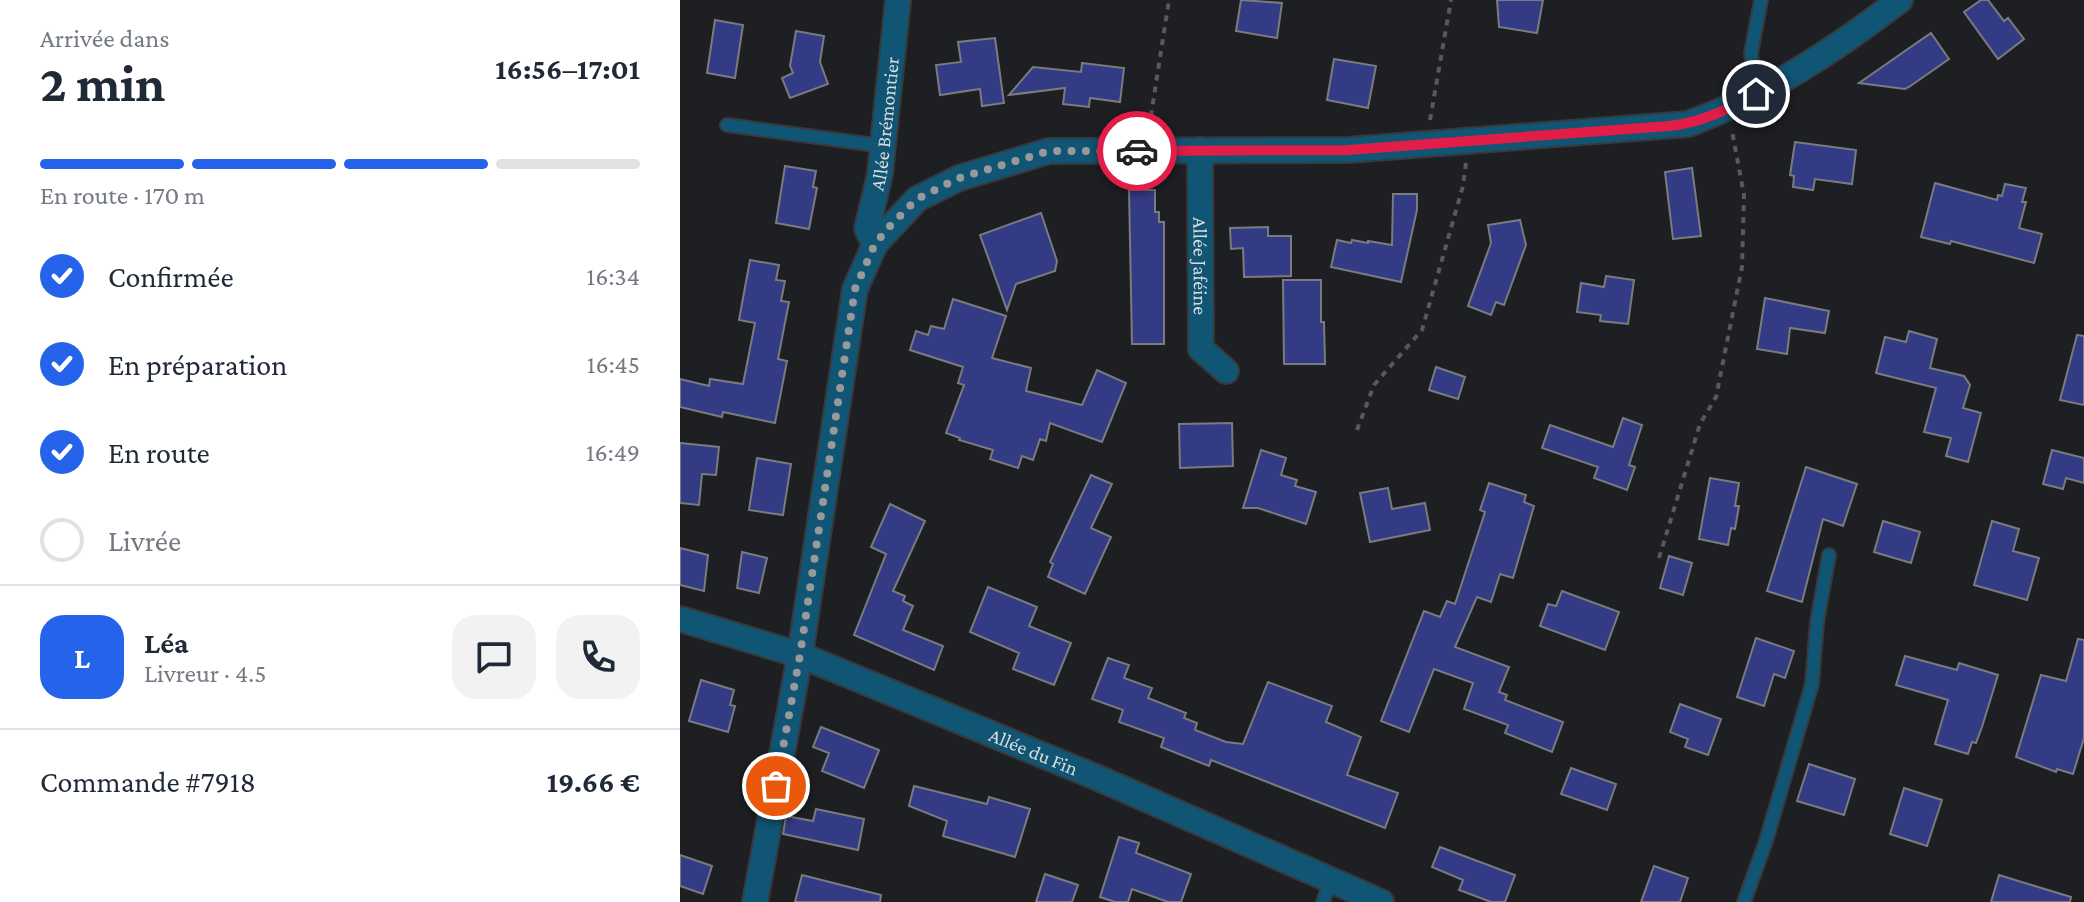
<!DOCTYPE html>
<html lang="fr">
<head>
<meta charset="utf-8">
<style>
  body { margin:0; font-family:"Crimson Pro",serif; background:#f2f2f3; color:#1f2937; height:100vh; display:flex; flex-direction:column; font-size:30px; white-space:nowrap }
  * { box-sizing:border-box; margin:0 }
  p { font-size:26px; color:#747a83 }
  .icon { flex:none; width:44px; height:44px; fill:none; stroke:currentColor; stroke-width:2; stroke-linecap:round; stroke-linejoin:round }
  .map { position:relative; flex:1; overflow:hidden }
  .drawer { display:flex; flex-direction:column; background:#fff; width:680px }
  .drawer>* { flex:none }
  .pin { position:absolute; display:grid; place-items:center; width:68px; height:68px; color:#fff; margin:-34px; border:4px solid #fff; border-radius:50%; box-shadow:0 2px 8px #0007 }
  .courier { position:absolute; display:grid; place-items:center; width:80px; height:80px; margin:-40px; border:6px solid #e11d48; border-radius:50%; background:#fff; color:#222; box-shadow:0 2px 10px #0007 }
  .overview em { font-style:normal; font-weight:700 }
  .overview div { display:flex; flex-direction:column-reverse }
  .overview { display:flex; align-items:center; justify-content:space-between; height:136px; padding:0 40px }
  h1 { font-size:52px; font-weight:700; line-height:60px }
  .bar { display:grid; grid-template-columns:repeat(4,1fr); gap:12px 8px; align-content:center; height:96px; padding:0 40px }
  .bar i { height:10px; border-radius:6px; background:#e0e1e3 }
  .bar .active { background:#2563eb }
  .bar p { grid-column:span 4 }
  .line { display:flex; align-items:center; gap:20px; padding:0 40px; border-top:2px solid #e0e1e3 }
  .line div { flex:1 }
  .round { display:grid; place-items:center; flex:none; width:84px; height:84px; border-radius:24px; background:#f2f2f3 }
  ol { padding:0 40px; list-style:none }
  li { display:flex; align-items:center; gap:24px; height:88px }
  li p { margin-inline-start:auto }
  li .icon { padding:8px; border-radius:50%; background:#2563eb; color:#fff; stroke-width:4 }
  li:last-child { color:#747a83 }
  li i { width:44px; height:44px; border:4px solid #e0e1e3; border-radius:50% }
  main { display:flex; flex:1; min-height:0 }
  .map>svg:first-child { display:block }
  .building { fill:#343b85; stroke:#7a7b7e; stroke-width:2 }
  .lines { fill:none; stroke-linecap:round; stroke-linejoin:round }
  .service-casing { stroke:#38393c; stroke-width:16 }
  .minor-casing { stroke:#38393c; stroke-width:28 }
  .path { stroke:#58595b; stroke-width:4; stroke-dasharray:6 6; stroke-linecap:butt }
  .service { stroke:#105574; stroke-width:12 }
  .minor { stroke:#105574; stroke-width:24 }
  .done { stroke:#98999b; stroke-width:8; stroke-dasharray:0 14.4 }
  .route { stroke:#e11d48; stroke-width:10 }
  .labels { text-anchor:middle; stroke-width:8; stroke-linejoin:round; paint-order:stroke }
  .street-label { font-size:20px; fill:#dadbdc; stroke:#151618 }
</style>
</head>
<body>
<main>
<section class="drawer">
<div class="overview"><div><h1>2 min</h1><p>Arrivée dans</p></div><em>16:56–17:01</em></div>
<div class="bar"><i class="active"></i><i class="active"></i><i class="active"></i><i></i><p>En route · 170 m</p></div>
<ol>
<li><svg class="icon" aria-label="check" viewBox="0 0 24 24"><path d="M5 12l5 5 9-10"/></svg>Confirmée<p>16:34</p></li>
<li><svg class="icon" aria-label="check" viewBox="0 0 24 24"><path d="M5 12l5 5 9-10"/></svg>En préparation<p>16:45</p></li>
<li><svg class="icon" aria-label="check" viewBox="0 0 24 24"><path d="M5 12l5 5 9-10"/></svg>En route<p>16:49</p></li>
<li><i></i>Livrée</li>
</ol>
<div class="line" style="height:144px"><b class="round" style="background:#2563eb;color:#fff">L</b><div><b>Léa</b><p>Livreur · 4.5</p></div><a class="round"><svg class="icon" aria-label="chat" viewBox="0 0 24 24"><path d="M4 5h16v11H9l-5 4z"/></svg></a><a class="round"><svg class="icon" aria-label="phone" viewBox="0 0 24 24"><path d="M5 4h4l2 5-3 2q2 4 5 5l2-3 5 2v4C11 20 4 13 5 4z"/></svg></a></div>
<div class="line" style="height:104px"><div>Commande #7918</div><b>19.66 €</b></div>
</section>
<div class="map">
<svg width="1404" height="902" viewBox="0 0 1404 902">
  <rect width="100%" height="100%" fill="#1e1f22"/>
  <path class="building" d="M561,0L602,3L597,38L556,31Z
    M817,0H863L857,33L819,27Z
    M1301,0H1308L1324,21L1328,18L1344,39L1318,59L1284,12Z
    M35,20L63,25L55,78L27,73Z
    M116,31L144,36L140,62L148,84L110,98L102,78L113,73L110,66Z
    M1251,33L1269,59L1229,87L1225,89L1179,83Z
    M315,38L324,103L302,106L300,89L260,95L256,65L281,62L278,42Z
    M654,59L696,66L688,108L647,100Z
    M402,63L444,68L440,102L410,98L409,107L383,104L385,88L329,95L353,67L401,72Z
    M1115,142L1176,150L1172,184L1135,179L1133,190L1113,187L1114,176L1110,175Z
    M105,166L136,171L133,187L137,188L129,229L96,223Z
    M1012,168L1021,236L993,239L985,172Z
    M1255,183L1317,200L1318,195L1322,196L1325,184L1346,188L1342,202H1346L1339,228L1362,234L1354,263L1271,241L1270,244L1241,237Z
    M449,190H475V212H479V222H484V344H452Z
    M713,194H737V210L721,282L651,267L657,240L671,243L672,240L688,243V241L712,245Z
    M361,213L377,261L375,271L336,284L327,310L300,235Z
    M840,220L846,245L824,305L816,302L811,315L788,306L811,243L808,225Z
    M588,227V236H611V276L564,277L563,248L551,249L550,228Z
    M70,260L99,265L96,280L105,281L101,301L109,302L98,359L107,361L95,423L43,412L42,417L0,407V379L29,386L30,379L63,384L75,323L59,320Z
    M926,276L954,280L948,324L920,321L921,315L897,312L901,283L924,287Z
    M603,280H641V322H644L645,364H604Z
    M1085,298L1149,311L1145,333L1110,328L1107,354L1077,349Z
    M273,299L326,316L312,358L351,368L346,391L402,405L417,370L446,383L422,442L370,423L366,441L360,439L353,460L342,456L338,468L310,459L313,450L279,440L280,438L266,433L284,385L278,383L283,367L230,350L236,331L248,335L251,326L264,329Z
    M1229,331L1257,339L1250,368L1284,376L1290,385L1283,408L1301,413L1288,462L1266,456L1271,438L1244,432L1256,388L1196,373L1205,337L1226,342Z
    M1397,335L1404,336V405L1380,400Z
    M756,367L785,377L778,399L749,390Z
    M943,418L962,425L949,465L955,467L947,490L914,478L918,467L862,448L870,425L933,447Z
    M552,423L553,466L500,468L499,424Z
    M0,443L39,447L36,475L22,474L19,505L0,503Z
    M581,450L606,458L601,475L617,480L615,486L636,492L626,524L578,508H563Z
    M1372,450L1404,458V483L1386,478L1383,489L1363,484Z
    M77,458L111,464L103,515L69,510Z
    M1126,467L1177,484L1163,526L1143,519L1122,602L1087,591Z
    M411,475L432,484L411,528L431,537L405,594L368,577L373,564L370,562Z
    M1030,478L1059,483L1055,506H1059L1055,529L1051,528L1048,545L1019,539Z
    M809,483L846,495L844,502L854,506L833,578L820,574L811,602L797,597L775,647L829,667L819,692L827,695L825,700L883,722L872,752L825,733L828,725L784,709L793,683L754,669L729,732L701,721L744,611L760,617L767,601L775,604L805,512L800,510Z
    M708,488L712,509L745,503L750,530L690,542L680,493Z
    M210,504L245,521L213,591L225,596L223,601L233,606L223,630L263,646L254,670L174,635L206,554L191,547Z
    M1203,521L1240,532L1231,563L1194,552Z
    M1312,521L1339,529L1333,551L1359,558L1347,600L1294,585Z
    M0,548L28,555L24,591L0,585Z
    M62,552L87,558L79,593L57,588Z
    M989,556L1012,563L1003,595L980,588Z
    M308,587L357,607L349,626L391,643L374,685L333,669L339,653L290,632Z
    M882,591L939,612L925,650L860,626L868,604L876,606Z
    M1076,638L1114,651L1105,678L1094,674L1084,706L1057,697Z
    M1398,639L1404,640V738L1393,774L1377,769L1376,772L1336,757L1361,675L1386,681Z
    M1225,656L1277,670L1279,663L1318,675L1302,727L1296,743L1292,742L1288,754L1255,744L1268,700L1216,685Z
    M428,658L449,665L444,678L472,688L468,698L506,713L504,718L517,723L515,730L546,742L563,744L588,682L652,706L646,722L681,737L667,775L718,793L705,828L531,760L529,766L481,747L484,738L439,722L443,710L412,699Z
    M21,680L54,690L50,705L55,706L48,732L9,721Z
    M1000,704L1041,719L1028,755L1005,747L1008,739L990,732Z
    M141,727L199,750L184,788L142,771L149,753L133,747Z
    M1129,764L1175,779L1164,815L1117,801Z
    M891,768L936,784L927,810L881,794Z
    M234,786L307,804L309,797L350,809L335,857L263,836L267,821L229,806Z
    M1224,788L1262,800L1247,846L1210,834Z
    M136,809L184,819L178,850L103,834L106,816L133,821Z
    M439,837L459,843L456,853L511,874L501,902H488L452,889L448,902H435L420,897Z
    M760,847L835,875L825,902H811L779,890L783,880L752,867Z
    M0,855L32,866L23,894L0,886Z
    M974,866L1008,878L1000,902H961Z
    M365,874L398,885L392,902H356Z
    M122,875L201,895L200,902H115Z
    M1319,875L1391,897L1390,902H1311Z"/>
  <g class="lines">
    <g class="service-casing">
      <path id="service" d="M1076,94L1071,53L1081,0
        M47,125L203,146
        M643,902L651,880
        M1064,902L1086,841L1132,684L1137,622L1149,555"/>
    </g>
    <g class="minor-casing">
      <g id="minor">
        <path id="s1" d="M520,150L521,349L546,371"/>
        <path id="s2" d="M195,244L187,229L200,174L218,0"/>
        <path id="s3" d="M0,619L120,655L418,778L701,902"/>
        <path d="M75,902L120,655L175,289L195,244L237,199L279,178L369,151L668,150L1008,124C1085,96 1155,50 1220,0"/>
      </g>
    </g>
    <path class="path" d="M750,120L771,0
      M469,128L489,0
      M677,430L694,385L742,330L783,186L786,163
      M979,558L1020,424L1036,397L1062,267L1064,195L1052,131"/>
    <use href="#service" class="service"/>
    <use href="#minor" class="minor"/>
  </g>
  <g class="lines">
    <path class="done" d="M96,786L120,655L175,289L195,244L210,226L237,199L279,178L369,151H457"/>
    <path class="route" d="M457,151L668,150L989,126C1021,123 1048,109 1076,94"/>
  </g>
  <g class="labels">
    <g class="street-label">
      <text dy="7" stroke="none"><textPath href="#s2" startOffset="124">Allée Brémontier</textPath></text>
      <text dy="7" stroke="none"><textPath href="#s1" startOffset="116">Allée Jaféine</textPath></text>
      <text dy="7" stroke="none"><textPath href="#s3" startOffset="378">Allée du Fin</textPath></text>
    </g>
  </g>
</svg>
<div class="pin" style="left:96px;top:786px;background:#ea580c"><svg class="icon" aria-label="bag" viewBox="0 0 24 24"><path d="M5 8h14l-1 12H6zM9 8a3 3 0 0 1 6 0"/></svg></div>
<div class="pin" style="left:1076px;top:94px;background:#1f2937"><svg class="icon" aria-label="home" viewBox="0 0 24 24"><path d="M3 11l9-7 9 7M6 9v11h12V9"/></svg></div>
<div class="courier" style="left:457px;top:151px"><svg class="icon" aria-label="car" viewBox="0 0 24 24"><path d="M5 17H2v-5l4-1 3-4h7l3 4 3 1v5h-3M9 17h6M6 11h13"/><circle cx="7" cy="17" r="2"/><circle cx="17" cy="17" r="2"/></svg></div>
</div>
</main>
</body>
</html>
